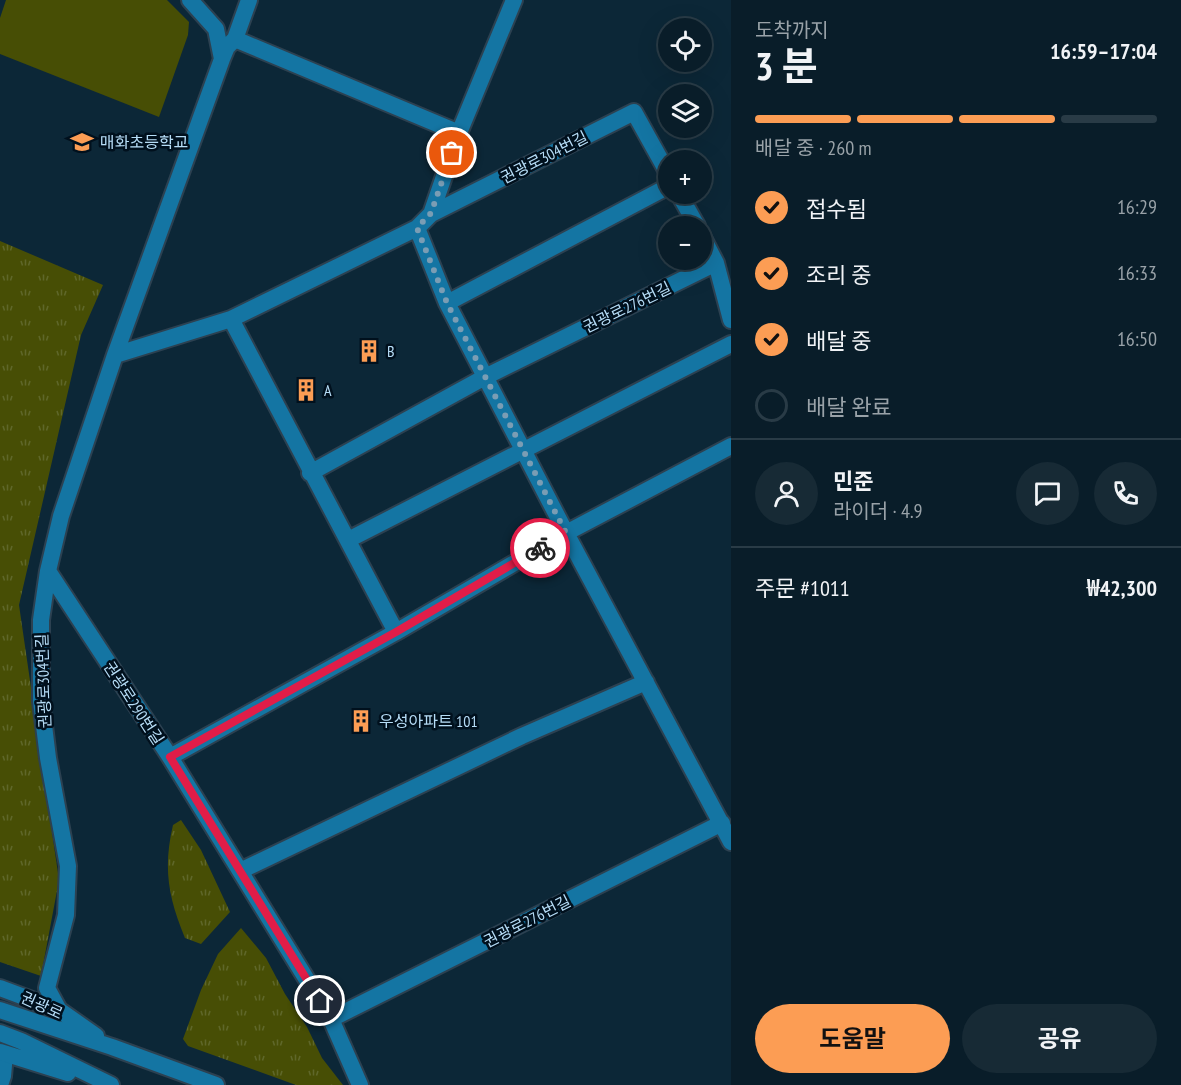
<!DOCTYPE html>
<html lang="ko">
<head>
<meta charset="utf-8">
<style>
  body { margin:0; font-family:"PT Sans Narrow","Noto Sans KR",sans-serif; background:#172a35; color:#f1f3f6; height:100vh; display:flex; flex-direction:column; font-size:22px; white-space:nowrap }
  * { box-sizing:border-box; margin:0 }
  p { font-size:20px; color:#99a2a8 }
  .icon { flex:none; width:33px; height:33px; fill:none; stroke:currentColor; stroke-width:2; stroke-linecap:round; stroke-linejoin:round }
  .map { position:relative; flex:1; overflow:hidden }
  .details { display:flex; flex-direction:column; background:#091d29; width:450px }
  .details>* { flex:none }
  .buttons { position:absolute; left:658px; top:18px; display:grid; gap:12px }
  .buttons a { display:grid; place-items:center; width:54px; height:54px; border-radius:50%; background:#091d29; box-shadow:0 6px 24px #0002,0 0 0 2px #293b46; font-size:30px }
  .pin { position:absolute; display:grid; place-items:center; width:51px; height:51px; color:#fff; margin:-26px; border:3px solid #fff; border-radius:50%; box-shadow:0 2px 6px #0007 }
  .courier { position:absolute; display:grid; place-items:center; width:60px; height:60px; margin:-30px; border:4px solid #e11d48; border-radius:50%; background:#fff; color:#222; box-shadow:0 2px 8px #0007 }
  .headline em { font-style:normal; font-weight:700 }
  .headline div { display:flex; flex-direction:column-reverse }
  .headline { display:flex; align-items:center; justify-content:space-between; height:102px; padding:0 24px }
  h1 { font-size:39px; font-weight:700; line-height:45px }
  .bar { display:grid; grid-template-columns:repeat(4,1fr); gap:9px 6px; align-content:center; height:72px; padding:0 24px }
  .bar i { height:8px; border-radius:4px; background:#293b46 }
  .bar .selected { background:#fc9d54 }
  .bar p { grid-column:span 4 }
  .line { display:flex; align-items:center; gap:15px; padding:0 24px; border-top:2px solid #293b46 }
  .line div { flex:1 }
  .round { display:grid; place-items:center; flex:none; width:63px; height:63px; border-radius:32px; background:#172a35 }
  ol { padding:0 24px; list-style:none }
  li { display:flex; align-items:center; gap:18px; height:66px }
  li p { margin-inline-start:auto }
  li .icon { padding:6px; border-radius:50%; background:#fc9d54; color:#111; stroke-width:4 }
  li:last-child { color:#99a2a8 }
  li i { width:33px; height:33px; border:3px solid #293b46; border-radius:50% }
  .primary-button { display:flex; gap:12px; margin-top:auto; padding:12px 24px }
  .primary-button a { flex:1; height:69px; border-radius:36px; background:#fc9d54; color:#111; font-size:24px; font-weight:700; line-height:69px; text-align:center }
  .primary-button a+a { background:#172a35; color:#f1f3f6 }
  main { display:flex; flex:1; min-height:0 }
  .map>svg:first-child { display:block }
  .grass { fill:url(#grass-tufts) }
  .garden { fill:#474e05 }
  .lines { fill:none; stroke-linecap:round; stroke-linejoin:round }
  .minor-casing { stroke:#2c4151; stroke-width:20 }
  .tertiary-casing { stroke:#2c4151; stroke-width:20 }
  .minor { stroke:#1475a3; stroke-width:16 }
  .tertiary { stroke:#1475a3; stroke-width:16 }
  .done { stroke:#7a9db4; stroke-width:6; stroke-dasharray:0 10.8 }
  .route { stroke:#e11d48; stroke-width:8 }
  .labels { text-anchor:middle; stroke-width:5; stroke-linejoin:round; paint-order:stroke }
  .poi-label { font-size:16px; fill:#b6ddf7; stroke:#00101d; text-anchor:start }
  .street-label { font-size:16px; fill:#b6ddf7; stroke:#00101d }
</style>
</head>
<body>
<main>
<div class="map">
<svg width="731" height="1085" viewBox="0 0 731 1085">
  <defs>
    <pattern id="grass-tufts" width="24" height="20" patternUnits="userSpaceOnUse" patternTransform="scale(1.5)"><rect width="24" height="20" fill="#474e05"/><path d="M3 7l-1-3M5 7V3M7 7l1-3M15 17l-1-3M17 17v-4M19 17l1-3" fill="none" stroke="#5f672a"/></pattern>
  </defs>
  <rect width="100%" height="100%" fill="#0c2737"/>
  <path class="grass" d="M0,241L103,285L81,335L19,605L59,880L41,976L0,962Z
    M181,820L201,850L230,912L201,944L185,938C168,897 163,868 173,825Z
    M241,928L266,958L285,994L307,1027L322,1058L343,1085H296L188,1046L183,1039L201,990L218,954Z"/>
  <path class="garden" d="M6,0H167L189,22L188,35L159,117L0,54V18Z"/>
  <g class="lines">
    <g class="minor-casing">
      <path id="minor" d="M190,0L216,29L222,59
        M235,39L459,133
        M679,194L697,226
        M431,214L459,133L514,0
        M417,228L447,303L566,533L731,842
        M702,236L716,263L731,320
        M447,303L669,186
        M231,319L396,632
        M115,355L231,319L417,228L431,214L634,112L669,175
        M310,473L485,377L716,263
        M348,540L731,344
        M48,571L170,757L331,1019L360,1085
        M170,757L396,632L566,533L731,446
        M240,871L522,736L646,682
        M59,1010L47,988L66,915L68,866L48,758L41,701V620L48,571L61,516L115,355L222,59L227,47L235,39L249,0
        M331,1019L722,823
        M0,1085L3,1076L5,1054"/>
    </g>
    <g class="tertiary-casing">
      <path id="tertiary" d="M0,988L59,1010L96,1036
        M0,1010L112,1047L216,1085
        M0,1033L21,1041L111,1085
        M0,1052L68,1073"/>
    </g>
    <use href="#minor" class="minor"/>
    <use href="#tertiary" class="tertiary"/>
  </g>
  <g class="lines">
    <path class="done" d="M452,153L431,213L417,228L447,303L566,533L540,548"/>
    <path class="route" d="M320,1001L170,757L396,632L540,548"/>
  </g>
  <defs>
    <g id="school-bare" transform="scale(1.8)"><path d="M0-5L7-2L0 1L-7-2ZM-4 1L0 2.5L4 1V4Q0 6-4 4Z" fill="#fc9d54" stroke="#00101d" stroke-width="2.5" paint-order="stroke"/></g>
    <g id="building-bare" transform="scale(1.8)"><path d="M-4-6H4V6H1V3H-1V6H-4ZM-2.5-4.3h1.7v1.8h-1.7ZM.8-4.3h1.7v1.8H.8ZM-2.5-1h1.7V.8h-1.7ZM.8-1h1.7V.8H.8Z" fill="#fc9d54" stroke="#00101d" stroke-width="2.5" paint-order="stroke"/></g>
  </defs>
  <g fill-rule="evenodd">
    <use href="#school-bare" x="82" y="142"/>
    <use href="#building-bare" x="369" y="351"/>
    <use href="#building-bare" x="306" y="390"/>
    <use href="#building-bare" x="361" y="721"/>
  </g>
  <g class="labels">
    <g class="poi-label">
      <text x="100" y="148">매화초등학교</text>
      <text x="387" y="357">B</text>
      <text x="324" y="396">A</text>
      <text x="379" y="727">우성아파트 101</text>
    </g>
    <g class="street-label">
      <text transform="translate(544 157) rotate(-27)" y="6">권광로304번길</text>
      <text transform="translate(627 307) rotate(-26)" y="6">권광로276번길</text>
      <text transform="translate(43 681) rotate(-92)" y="6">권광로304번길</text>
      <text transform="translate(134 703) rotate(57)" y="6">권광로290번길</text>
      <text transform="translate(527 921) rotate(-27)" y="6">권광로276번길</text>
      <text transform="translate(42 1005) rotate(24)" y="6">권광로</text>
    </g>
  </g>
</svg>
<div class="buttons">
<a><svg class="icon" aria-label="locate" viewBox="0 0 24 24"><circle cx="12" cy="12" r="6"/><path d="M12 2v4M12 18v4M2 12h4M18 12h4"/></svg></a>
<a><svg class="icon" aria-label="layers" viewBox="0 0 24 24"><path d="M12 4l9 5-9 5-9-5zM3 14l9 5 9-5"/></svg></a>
<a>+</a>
<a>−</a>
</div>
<div class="pin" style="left:452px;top:153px;background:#ea580c"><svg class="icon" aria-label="bag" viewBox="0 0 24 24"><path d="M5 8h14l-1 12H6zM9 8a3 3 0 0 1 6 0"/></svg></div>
<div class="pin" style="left:320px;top:1001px;background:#1f2937"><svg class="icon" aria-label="home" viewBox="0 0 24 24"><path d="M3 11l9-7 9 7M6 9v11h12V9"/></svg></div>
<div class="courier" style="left:540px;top:548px"><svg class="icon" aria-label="bike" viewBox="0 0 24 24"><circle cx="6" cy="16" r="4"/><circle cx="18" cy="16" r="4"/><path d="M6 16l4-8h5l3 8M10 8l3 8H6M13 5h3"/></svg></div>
</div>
<section class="details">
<div class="headline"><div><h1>3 분</h1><p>도착까지</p></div><em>16:59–17:04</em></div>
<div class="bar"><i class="selected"></i><i class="selected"></i><i class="selected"></i><i></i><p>배달 중 · 260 m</p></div>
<ol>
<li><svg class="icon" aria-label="check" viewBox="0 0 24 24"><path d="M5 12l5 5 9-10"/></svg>접수됨<p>16:29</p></li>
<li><svg class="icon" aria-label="check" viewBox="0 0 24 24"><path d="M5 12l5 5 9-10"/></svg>조리 중<p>16:33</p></li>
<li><svg class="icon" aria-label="check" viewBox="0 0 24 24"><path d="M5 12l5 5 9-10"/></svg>배달 중<p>16:50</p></li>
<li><i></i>배달 완료</li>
</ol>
<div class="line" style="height:108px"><a class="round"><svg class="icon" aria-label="person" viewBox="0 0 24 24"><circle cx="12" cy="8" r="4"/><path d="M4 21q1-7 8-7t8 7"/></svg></a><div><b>민준</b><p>라이더 · 4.9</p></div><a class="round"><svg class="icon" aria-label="chat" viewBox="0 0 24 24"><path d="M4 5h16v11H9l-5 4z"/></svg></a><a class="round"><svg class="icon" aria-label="phone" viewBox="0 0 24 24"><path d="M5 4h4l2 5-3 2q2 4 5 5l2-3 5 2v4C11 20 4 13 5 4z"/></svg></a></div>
<div class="line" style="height:78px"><div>주문 #1011</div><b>₩42,300</b></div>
<div class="primary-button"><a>도움말</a><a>공유</a></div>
</section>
</main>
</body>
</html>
